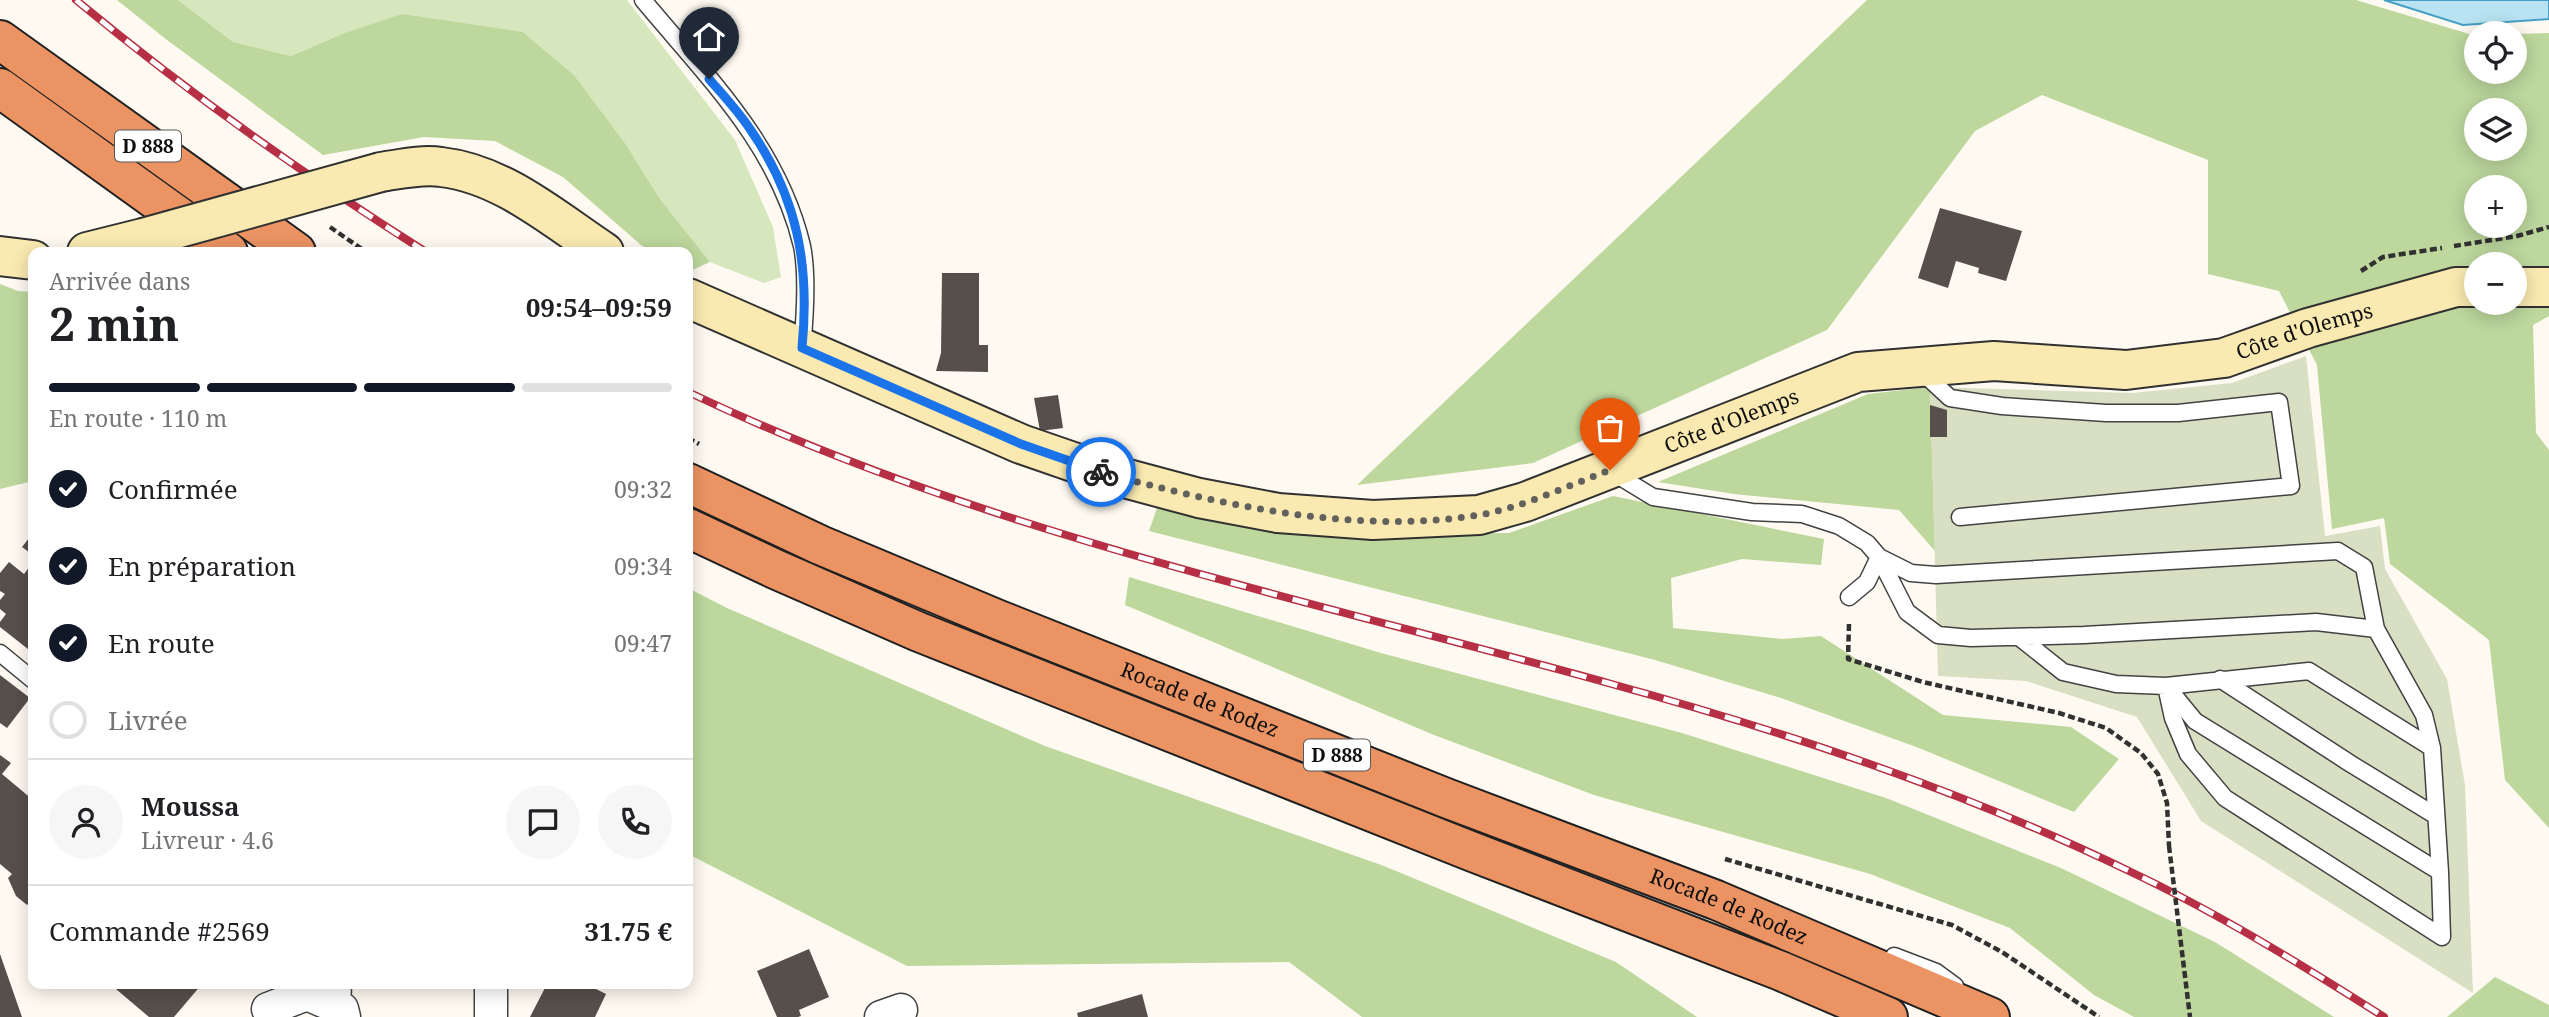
<!DOCTYPE html>
<html lang="fr">
<head>
<meta charset="utf-8">
<style>
  body { margin:0; font-family:"Noto Serif",serif; background:#f6f6f6; color:#202124; height:100vh; display:flex; flex-direction:column; font-size:26px; white-space:nowrap }
  * { box-sizing:border-box; margin:0 }
  p { font-size:23px; color:#757577 }
  .icon { flex:none; width:38px; height:38px; fill:none; stroke:currentColor; stroke-width:2; stroke-linecap:round; stroke-linejoin:round }
  .map { position:relative; flex:1; overflow:hidden }
  .side { position:absolute; left:28px; top:247px; width:665px; height:742px; display:flex; flex-direction:column; background:#fff; border-radius:14px; box-shadow:0 4px 18px #0003 }
  .side>* { flex:none }
  .buttons { position:absolute; left:2464px; top:21px; display:grid; gap:14px }
  .buttons a { display:grid; place-items:center; width:63px; height:63px; border-radius:50%; background:#fff; box-shadow:0 4px 18px #0003; font-size:35px }
  .pin { position:absolute; display:grid; place-items:center; width:60px; height:60px; color:#fff; margin:-72px -30px; border-radius:50% 50% 50% 0; rotate:-45deg; box-shadow:0 0 7px #0007 }
  .pin .icon { rotate:45deg }
  .courier { position:absolute; display:grid; place-items:center; width:70px; height:70px; margin:-35px; border:5px solid #1a73e8; border-radius:50%; background:#fff; color:#222; box-shadow:0 2px 9px #0007 }
  .head em { font-style:normal; font-weight:700 }
  .head div { display:flex; flex-direction:column-reverse }
  .head { display:flex; align-items:center; justify-content:space-between; height:119px; padding:0 21px }
  h1 { font-size:46px; font-weight:700; line-height:52px }
  .bar { display:grid; grid-template-columns:repeat(4,1fr); gap:10px 7px; align-content:center; height:84px; padding:0 21px }
  .bar i { height:9px; border-radius:5px; background:#e0e0e0 }
  .bar .active { background:#111827 }
  .bar p { grid-column:span 4 }
  .line { display:flex; align-items:center; gap:18px; padding:0 21px; border-top:2px solid #e0e0e0 }
  .line div { flex:1 }
  .round { display:grid; place-items:center; flex:none; width:74px; height:74px; border-radius:37px; background:#f6f6f6 }
  ol { padding:0 21px; list-style:none }
  li { display:flex; align-items:center; gap:21px; height:77px }
  li p { margin-inline-start:auto }
  li .icon { padding:7px; border-radius:50%; background:#111827; color:#fff; stroke-width:4 }
  li:last-child { color:#757577 }
  li i { width:38px; height:38px; border:4px solid #e0e0e0; border-radius:50% }
  .map>svg:first-child { display:block }
  .green { fill:#d7e7bd }
  .forest { fill:#bdd79d; fill-rule:evenodd }
  .cemetery { fill:#d9dfc3 }
  .water { fill:#b9e3f2; stroke:#459fc5; stroke-width:2 }
  .building { fill:#574f4c }
  .lines { fill:none; stroke-linecap:round; stroke-linejoin:round }
  .lane-casing { stroke:#424242; stroke-width:19 }
  .street-casing { stroke:#424242; stroke-width:35 }
  .secondary-casing { stroke:#313131; stroke-width:42 }
  .highway-casing { stroke:#202020; stroke-width:42 }
  .path { stroke:#313131; stroke-width:4.5; stroke-dasharray:7 3.5; stroke-linecap:butt }
  .lane { stroke:#fff; stroke-width:16 }
  .street { stroke:#fff; stroke-width:32 }
  .secondary { stroke:#faeab1; stroke-width:38 }
  .highway { stroke:#eb9363; stroke-width:38 }
  .rail-casing { stroke:#b62f44; stroke-width:8 }
  .rail { stroke:#fff; stroke-width:5; stroke-dasharray:16; stroke-linecap:butt }
  .secondary-bridge-casing { stroke:#313131; stroke-width:42; stroke-linecap:butt }
  .path-bridge { stroke:#313131; stroke-width:4.5; stroke-dasharray:7 3.5; stroke-linecap:butt }
  .secondary-bridge { stroke:#faeab1; stroke-width:38 }
  .done { stroke:#63615e; stroke-width:7; stroke-dasharray:0 12.6 }
  .route { stroke:#1a73e8; stroke-width:9 }
  .labels { text-anchor:middle; stroke-width:7; stroke-linejoin:round; paint-order:stroke }
  .shield { fill:#fff; stroke:#575757; stroke-width:2 }
  .shield-label { font-size:19px; font-weight:bold; fill:#0f0f0f }
  .street-label { font-size:21px; fill:#0f0f0f; stroke:#fff }
</style>
</head>
<body>
<div class="map">
<svg width="2549" height="1017" viewBox="0 0 2549 1017">
  <rect width="100%" height="100%" fill="#fefaf1"/>
  <path class="green" d="M178,0H627L735,140L773,227L781,277L764,283L710,262L660,199L625,143L574,75L523,32L342,34L291,56L233,42Z"/>
  <path class="forest" d="M117,0H178L233,42L291,56L342,34L402,14L523,32L574,75L625,143L660,199L710,262L688,272V252H653L641,245L563,177L495,141L424,137L323,155L167,40Z
    M1867,0H2356L2476,36V72H2515V34L2549,33V316L2533,325L2536,433L2549,450V828L2505,780L2489,640L2390,564L2384,518L2332,529L2317,365L2279,291L2208,274V160L2042,95L1975,131L1827,330L1533,463L1357,485ZM2476,110H2515V149H2476ZM2476,187H2515V226H2476ZM2476,264H2515V303H2476Z
    M0,284L18,291L33,292V481L0,489Z
    M1930,387L1935,551L1899,510L1734,494L1658,482L1868,394Z
    M1613,496L1824,539L1821,565L1742,559L1671,578L1673,628L1782,639L1821,636L1943,715L2071,727L2119,759L2074,812L1919,748L1781,698L1655,660L1149,531L1157,508L1317,535L1509,533Z
    M1129,577L1381,653L1682,733L1886,798L2061,868L2215,942L2334,1017H2134L2094,995L2010,928L1870,874L1594,795L1434,735L1125,605Z
    M688,588L727,608L1045,746L1384,866L1616,962L1697,1017H1362L1289,962L907,966L688,854Z
    M2495,977L2549,1005V1017H2447Z"/>
  <path class="cemetery" d="M2306,356L2325,536L2380,526L2385,569L2447,679L2465,785L2473,993L2201,821L2137,717L2026,681L1938,676L1930,387L2132,393L2232,383Z"/>
  <path class="water" d="M2384,0H2549V19L2463,25Z"/>
  <path class="building" d="M1940,208L2022,231L2006,281L1978,273L1979,268L1956,261L1948,288L1918,278Z
    M942,273H979V345H988V372L936,371L941,353Z
    M1058,395L1063,428L1040,431L1034,398Z
    M1930,405L1947,410V437H1930Z
    M33,533V555L22,547Z
    M9,562L24,574L33,562V653L0,627V622L6,614L0,609V600L5,594L0,591V573Z
    M0,675L30,698L7,728L0,723Z
    M0,755L11,763L2,774L33,800V898L27,905L16,896L8,878L12,874L0,864Z
    M809,949L829,997L799,1010L801,1016L798,1017H777L757,971Z
    M0,954L22,1017H0Z
    M110,984H202L174,1017H149Z
    M547,984H586L606,994L595,1017H530Z
    M1142,994L1148,1017H1078L1077,1013Z"/>
  <g class="lines">
    <g class="lane-casing">
      <path id="lane" d="M643,0C707,77 778,145 802,246C808,276 805,317 802,348
        M1922,372L1950,398L2002,406L2106,413H2178L2279,402L2291,486L1960,517
        M1612,472L1653,497L1752,512L1802,514L1839,526L1867,543L1879,557L1907,612L1938,635L1971,638L2084,635L2316,622L2376,629L2424,715L2432,748L2440,872L2442,937L2225,798L2188,754L2173,718L2166,686L2116,684L2063,672L2019,637
        M1879,557L1911,573L1936,575L2338,551L2364,567L2376,629
        M1849,597L1867,582L1879,557
        M0,653L33,680
        M2220,679L2351,764L2436,816
        M2166,686L2309,671L2432,748
        M2168,688L2195,721L2440,872
        M1894,956L1936,972L1955,986
        M342,1009L343,984"/>
    </g>
    <g class="street-casing">
      <path id="street" d="M268,1009L307,994L342,1009L344,1017
        M491,1017V984
        M881,1017L901,1010"/>
    </g>
    <g class="secondary-casing">
      <g id="secondary">
        <path d="M381,172C401,169 422,164 441,167C503,174 554,219 604,252"/>
        <path d="M87,252L143,238"/>
        <path d="M0,256L33,260"/>
        <path d="M2515,287H2549"/>
        <path id="s1" d="M688,298L1021,444L1102,472L1199,498L1278,513L1373,520L1479,515L1525,502L1858,372L1994,361L2126,370L2224,358L2308,328L2456,287H2476"/>
      </g>
    </g>
    <g class="highway-casing">
      <g id="highway">
        <path d="M0,40L296,252"/>
        <path d="M0,88L228,252"/>
        <path id="s2" d="M688,483L820,545L999,620L1446,798L1716,900L1990,1017"/>
        <path d="M688,528L775,569L919,632L1473,852L1781,971L1888,1017"/>
      </g>
    </g>
    <path class="path" d="M330,227L366,252
      M2454,246L2517,236L2549,227
      M2361,271L2383,257L2442,248
      M688,438L699,444
      M1849,624L1848,659L1923,682L2059,713L2106,728L2141,753L2158,774L2167,803L2169,846
      M1725,859L1952,925L2002,952L2099,1017"/>
    <use href="#lane" class="lane"/>
    <use href="#street" class="street"/>
    <use href="#secondary" class="secondary"/>
    <use href="#highway" class="highway"/>
    <g class="rail-casing">
      <path id="rail" d="M76,0C187,92 304,175 426,252
        M688,392C980,531 1298,597 1608,683C1787,732 1964,791 2131,872C2218,913 2302,965 2384,1017"/>
    </g>
    <use href="#rail" class="rail"/>
    <g class="secondary-bridge-casing">
      <path id="secondary-bridge" d="M143,238L381,172"/>
    </g>
    <path class="path-bridge" d="M2169,846L2190,1017"/>
    <use href="#secondary-bridge" class="secondary-bridge"/>
  </g>
  <g class="lines">
    <path class="done" d="M1101,472C1219,505 1356,535 1479,515C1524,507 1567,486 1610,470"/>
    <path class="route" d="M709,79C723,95 738,111 750,129C798,198 810,266 802,348L1021,444L1101,472"/>
  </g>
  <g class="labels">
    <g class="shield">
      <rect x="115" y="130.5" width="66" height="31" rx="5"/>
      <rect x="1304" y="739.5" width="66" height="31" rx="5"/>
    </g>
    <g class="shield-label">
      <text x="148" y="153">D 888</text>
      <text x="1337" y="762">D 888</text>
    </g>
    <g class="street-label">
      <text dy="7" stroke="none"><textPath href="#s1" startOffset="1689">Côte d'Olemps</textPath></text>
      <text dy="7" stroke="none"><textPath href="#s1" startOffset="1101">Côte d'Olemps</textPath></text>
      <text dy="7" stroke="none"><textPath href="#s2" startOffset="556">Rocade de Rodez</textPath></text>
      <text dy="7" stroke="none"><textPath href="#s2" startOffset="1124">Rocade de Rodez</textPath></text>
    </g>
  </g>
</svg>
<div class="buttons">
<a><svg class="icon" aria-label="locate" viewBox="0 0 24 24"><circle cx="12" cy="12" r="6"/><path d="M12 2v4M12 18v4M2 12h4M18 12h4"/></svg></a>
<a><svg class="icon" aria-label="layers" viewBox="0 0 24 24"><path d="M12 4l9 5-9 5-9-5zM3 14l9 5 9-5"/></svg></a>
<a>+</a>
<a>−</a>
</div>
<div class="pin" style="left:1610px;top:470px;background:#ea580c"><svg class="icon" aria-label="bag" viewBox="0 0 24 24"><path d="M5 8h14l-1 12H6zM9 8a3 3 0 0 1 6 0"/></svg></div>
<div class="pin" style="left:709px;top:79px;background:#1f2937"><svg class="icon" aria-label="home" viewBox="0 0 24 24"><path d="M3 11l9-7 9 7M6 9v11h12V9"/></svg></div>
<div class="courier" style="left:1101px;top:472px"><svg class="icon" aria-label="bike" viewBox="0 0 24 24"><circle cx="6" cy="16" r="4"/><circle cx="18" cy="16" r="4"/><path d="M6 16l4-8h5l3 8M10 8l3 8H6M13 5h3"/></svg></div>
<section class="side">
<div class="head"><div><h1>2 min</h1><p>Arrivée dans</p></div><em>09:54–09:59</em></div>
<div class="bar"><i class="active"></i><i class="active"></i><i class="active"></i><i></i><p>En route · 110 m</p></div>
<ol>
<li><svg class="icon" aria-label="check" viewBox="0 0 24 24"><path d="M5 12l5 5 9-10"/></svg>Confirmée<p>09:32</p></li>
<li><svg class="icon" aria-label="check" viewBox="0 0 24 24"><path d="M5 12l5 5 9-10"/></svg>En préparation<p>09:34</p></li>
<li><svg class="icon" aria-label="check" viewBox="0 0 24 24"><path d="M5 12l5 5 9-10"/></svg>En route<p>09:47</p></li>
<li><i></i>Livrée</li>
</ol>
<div class="line" style="height:126px"><a class="round"><svg class="icon" aria-label="person" viewBox="0 0 24 24"><circle cx="12" cy="8" r="4"/><path d="M4 21q1-7 8-7t8 7"/></svg></a><div><b>Moussa</b><p>Livreur · 4.6</p></div><a class="round"><svg class="icon" aria-label="chat" viewBox="0 0 24 24"><path d="M4 5h16v11H9l-5 4z"/></svg></a><a class="round"><svg class="icon" aria-label="phone" viewBox="0 0 24 24"><path d="M5 4h4l2 5-3 2q2 4 5 5l2-3 5 2v4C11 20 4 13 5 4z"/></svg></a></div>
<div class="line" style="height:91px"><div>Commande #2569</div><b>31.75 €</b></div>
</section>
</div>
</body>
</html>
